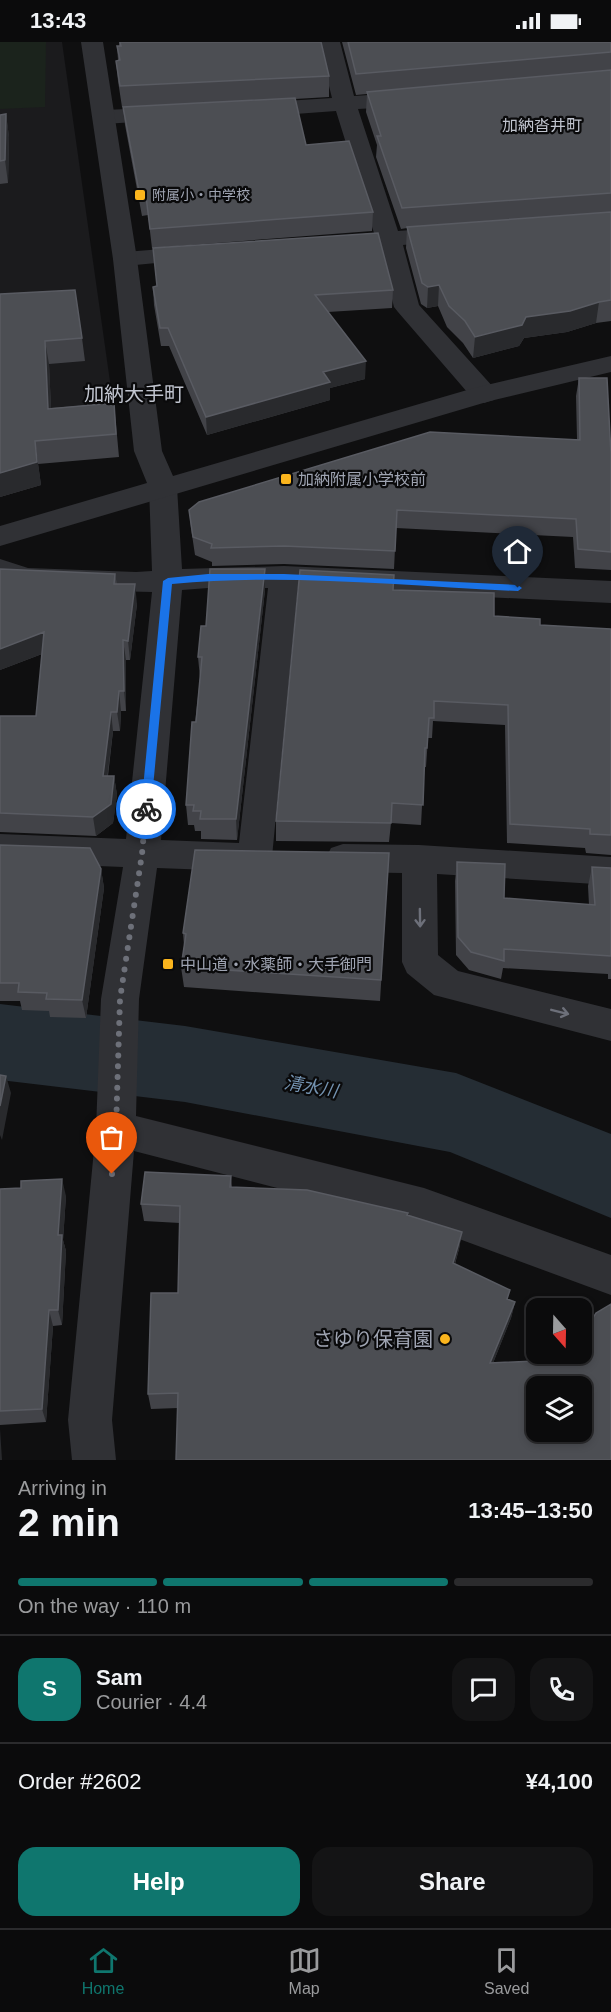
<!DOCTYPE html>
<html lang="en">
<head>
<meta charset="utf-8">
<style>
  body { margin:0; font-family:Arial,"Noto Sans JP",sans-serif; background:#141415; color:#f1f3f6; height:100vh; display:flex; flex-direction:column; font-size:22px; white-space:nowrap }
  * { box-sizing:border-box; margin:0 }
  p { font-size:20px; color:#9a9b9d }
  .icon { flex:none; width:33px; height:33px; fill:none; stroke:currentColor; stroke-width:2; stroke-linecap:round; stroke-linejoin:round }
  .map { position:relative; height:1418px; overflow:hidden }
  .side { display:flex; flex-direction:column; background:#0b0b0c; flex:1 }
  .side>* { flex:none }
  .needle { width:39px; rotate:160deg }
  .buttons { position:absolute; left:526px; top:1256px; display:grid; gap:12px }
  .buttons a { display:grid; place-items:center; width:66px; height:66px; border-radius:12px; background:#0b0b0c; box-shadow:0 3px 9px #0003,0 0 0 2px #2b2b2d; font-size:30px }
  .pin { position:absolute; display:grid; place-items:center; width:51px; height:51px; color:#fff; margin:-62px -26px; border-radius:50% 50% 50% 0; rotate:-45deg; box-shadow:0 0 6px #0007 }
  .pin .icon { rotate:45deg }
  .courier { position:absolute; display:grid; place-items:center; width:60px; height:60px; margin:-30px; border:4px solid #1a73e8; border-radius:50%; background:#fff; color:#222; box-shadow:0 2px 8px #0007 }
  .overview em { font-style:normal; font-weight:600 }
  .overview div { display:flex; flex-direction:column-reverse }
  .overview { display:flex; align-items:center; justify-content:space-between; height:102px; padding:0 18px }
  h1 { font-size:39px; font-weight:600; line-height:45px }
  .bar { display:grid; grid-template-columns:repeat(4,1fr); gap:9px 6px; align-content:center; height:72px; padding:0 18px }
  .bar i { height:8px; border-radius:4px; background:#2b2b2d }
  .bar .on { background:#0f766e }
  .bar p { grid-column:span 4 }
  .line { display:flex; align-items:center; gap:15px; padding:0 18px; border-top:2px solid #2b2b2d }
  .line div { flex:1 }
  .round { display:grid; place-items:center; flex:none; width:63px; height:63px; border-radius:18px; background:#141415 }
  .action { display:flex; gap:12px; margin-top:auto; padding:12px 18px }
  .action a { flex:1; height:69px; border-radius:18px; background:#0f766e; color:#fff; font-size:24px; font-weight:600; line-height:69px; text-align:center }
  .action a+a { background:#141415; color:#f1f3f6 }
  .status { display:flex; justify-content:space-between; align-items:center; height:42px; padding:0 30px; background:#0b0b0c; direction:ltr }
  .status svg { height:16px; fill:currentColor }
  .tabs { display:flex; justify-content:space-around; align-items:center; height:84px; border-top:2px solid #2b2b2d; background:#0b0b0c; font-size:16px; color:#9a9b9d }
  .tabs a { display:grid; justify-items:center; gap:3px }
  .tabs .on { color:#0f766e }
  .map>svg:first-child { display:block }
  .built { fill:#1b1b1d }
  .green { fill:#1b231c }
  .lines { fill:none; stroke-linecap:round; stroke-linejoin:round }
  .river { fill:#252d34; fill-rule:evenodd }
  .minor { fill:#303135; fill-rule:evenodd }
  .tertiary { fill:#303135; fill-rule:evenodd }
  .wall { fill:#424348 }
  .shaded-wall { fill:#292a2d }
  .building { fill:#4c4e53; stroke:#595b62; stroke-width:1.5; fill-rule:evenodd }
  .oneway { stroke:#6d707a }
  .route { fill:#1a73e8 }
  .done { stroke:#6d7079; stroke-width:6; stroke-dasharray:0 10.8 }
  .poi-dot { fill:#fbb51d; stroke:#0a0a0b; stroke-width:2 }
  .labels { text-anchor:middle; stroke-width:4.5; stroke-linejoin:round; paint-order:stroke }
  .far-poi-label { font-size:14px; fill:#9fa4b2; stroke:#0a0a0b; text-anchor:start }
  .far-quarter-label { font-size:16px; fill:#c0c4ce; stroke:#0a0a0b }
  .poi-label { font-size:16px; fill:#9fa4b2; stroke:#0a0a0b; text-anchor:start }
  .water-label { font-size:18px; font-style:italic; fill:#7392b0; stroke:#0a0a0b }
  .quarter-label { font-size:20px; fill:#c0c4ce; stroke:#0a0a0b }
  .near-poi-label { font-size:20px; fill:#9fa4b2; stroke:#0a0a0b; text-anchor:end }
</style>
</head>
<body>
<div class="status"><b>13:43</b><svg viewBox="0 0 49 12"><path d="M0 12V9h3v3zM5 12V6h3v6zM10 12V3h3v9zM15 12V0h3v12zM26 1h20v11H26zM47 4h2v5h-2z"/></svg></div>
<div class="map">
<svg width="611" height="1418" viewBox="0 0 611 1418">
  <rect width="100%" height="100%" fill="#0f0f10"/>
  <path class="built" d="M0,0H62L116,382L0,390Z"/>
  <path class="green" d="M0,0H46L45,65L0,67Z"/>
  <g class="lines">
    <path class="river" d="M0,962L185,984L456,1031L611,1092V1176L450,1110L185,1060L0,1038Z"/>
    <path class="minor" d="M318,0H340L354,54L412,50L420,52L423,57L420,62L412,64L358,67L398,189L451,185L460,187L463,192L460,197L403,203L419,263L494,346L498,352L494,358L484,361L474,358L398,270L394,265L379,205L335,208L326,206L323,201L326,196L374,191L336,69L254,75L246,73L243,68L246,63L254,61L332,56Z
      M170,65L178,67L181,72L178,77L105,82L97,80L94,75L97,70L105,68Z
      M199,204L208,206L211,211L208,216L125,224L116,222L113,217L116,212L125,210Z
      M163,435L173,438L177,445L182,527L284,524L611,539V561L298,546L272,815L267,825C254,829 250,825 238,829L157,826L139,957L136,1074L424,1146L611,1213V1253L424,1184L134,1109L112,1378L116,1418H72L68,1378L96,1087L101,957L123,825L0,820V792L126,797L152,550L26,547L0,538V517L28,526L136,530L152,529L149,445L153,438ZM208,546H268L239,801L161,798L182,548Z
      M343,802L419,803L611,815V843L437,832L438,913L458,929L611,967V999L434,953L407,931L402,920V831L343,830L331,826L326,816L331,806Z"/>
    <path class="tertiary" d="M81,0H103L137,217L162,409L173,434L474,346L611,314V330L490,359L0,504V484L147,441L134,409L113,217Z"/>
  </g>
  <path class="wall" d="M119,0H321L329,34V55L295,57L306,103L373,170L372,189L152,206L148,173L142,174L125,83L123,65H122L118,39L116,19L118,18L117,4H119Z
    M342,0H611V279L596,281L567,290L524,296L519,304L473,316L463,301L447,285L438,264L427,266L421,262L406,206L407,186L401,187L376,115L377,103L366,70L367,52L356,53Z
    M6,72L9,95L8,141L0,142V73Z
    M153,245L393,248L392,266L328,270L365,337L330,346V358L207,393L169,304H161L154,263Z
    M0,252L82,296L85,319L49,322L51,366L114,361L119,415L38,422L41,443L0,455Z
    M579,336L611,413V528L575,526L573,495L396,486L394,527L284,522L212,524V520L195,513L191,486L189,468L577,397L576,354Z
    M0,527L115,532L117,542L137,562L130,618H126V669H121L120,689H113L108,734H114L117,753L113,781L96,794L0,790V674H36L42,612L0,628Z
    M265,527V548L237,798L201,797V789H195L194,783H188L186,763L200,636L198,615L206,584Z
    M393,548L494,574L540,583L611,587V813L586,811L585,806L507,801L505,683L433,679L432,696H428L426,725H424L421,783L391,781L389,800L276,799V779Z
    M0,803L101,827L104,846L86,976L50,975L49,969L22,968L20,959H0Z
    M389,811L380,959L184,945L181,925L184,904L183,891Z
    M457,820L504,856L589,863L588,844L592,825L611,826V937H608V932L503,926L501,937L469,928L456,913L455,839Z
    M231,1134L232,1145L408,1173L462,1190L459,1207L455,1222L508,1257L515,1260L511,1276L493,1321L611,1418L178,1366L151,1367L148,1352L178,1251L180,1181L144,1179L141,1162Z
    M0,1147L66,1154L63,1198L66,1209L62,1283L53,1284L46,1380L0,1383Z"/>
  <path class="shaded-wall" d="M6,72L9,95L8,141L5,118Z
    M439,243L438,264L427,266L428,245Z
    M599,260L596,281L567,290L524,296L519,304L473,316L475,295L526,275Z
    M45,299L49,322L52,390L48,367Z
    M366,319L365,337L330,346V358L207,393L206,375L323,330Z
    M35,399L41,443L0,455V431Z
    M265,527V548L237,798L236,777Z
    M135,542L137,562L130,618L128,599Z
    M44,590L47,610L0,628V607Z
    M123,598L126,618V669L124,649Z
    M119,649L121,669L120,689L117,670Z
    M111,670L113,689L105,753L103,734Z
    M114,734L117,753L113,781L96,794L93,775Z
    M101,827L104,846L86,976L82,958Z
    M6,1034L11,1051L2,1098L0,1093V1064Z
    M62,1137L66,1154L63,1198L66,1209L62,1283L58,1268V1193Z
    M462,1190L459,1207L450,1238L453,1221Z
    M515,1260L511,1276L487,1336L490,1321Z
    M49,1268L53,1284L46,1380L42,1367Z
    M0,1387L2,1418H0Z"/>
  <path class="building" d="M120,0H321L329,34L120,44L116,19L120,18L117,4H121Z
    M348,0H611V10L356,32Z
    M611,28V151L402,166L377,94H381L367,50Z
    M295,56L306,103L349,99L373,170L150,187L146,154L140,155L123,65Z
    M6,72L5,118L0,119V73Z
    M611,170V258L599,260L570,269L526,275L522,283L475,295L465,279L449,264L439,243L428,245L422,241L407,185Z
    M378,191L393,248L315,253L366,319L323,330L330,340L206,375L168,286H160L153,245L157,244L153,206Z
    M75,248L82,296L45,299L48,367L114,361L116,392L35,399L37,420L0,431V252Z
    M579,336H607L611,413V510L578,507L576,477L397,468L395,509L284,504L211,506L212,502L193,495L189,468L199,460L430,390L580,398Z
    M0,527L115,532L114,542H135L128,599L123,598L124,649H119L117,670H111L103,734H114L111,762L93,775L0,771V674H36L44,590L0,607Z
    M210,527H265L236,777H200L201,769H193L194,763H186L192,680H196L202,615H198L201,584H206Z
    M300,528L394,533L393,548L494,551V574L540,577V583L611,587V793L590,792V787L510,782L508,663L434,659V676H429L427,706H425L423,763L392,761L391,781L276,779Z
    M0,803L90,806L101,827L82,958L46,957L47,951L18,950L19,941H0Z
    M195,808L389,811L381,938L181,925L186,892L183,891Z
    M457,820L505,822L504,856L595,863L592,825L611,826V914L504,907V919L471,910L458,895Z
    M0,1033L6,1034L0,1064Z
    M145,1130L231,1134L230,1145L307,1148L408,1171L407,1173L462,1190L453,1221L510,1248L507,1257L515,1260L490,1321L578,1317L579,1311H582V1303L588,1284L596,1271L611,1262V1418H176L178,1351L148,1352L151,1251H178L180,1164L141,1162ZM537,1344H582V1389H537Z
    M62,1137L58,1193H62L58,1268H49L42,1367L0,1369V1147L21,1146V1139Z"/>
  <defs><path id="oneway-shaft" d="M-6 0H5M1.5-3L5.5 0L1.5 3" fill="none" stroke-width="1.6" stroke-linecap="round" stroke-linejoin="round" transform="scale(1.5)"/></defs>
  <g class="oneway">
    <use href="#oneway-shaft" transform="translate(420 876) rotate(89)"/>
    <use href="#oneway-shaft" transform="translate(560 970) rotate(14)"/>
  </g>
  <path class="route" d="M208,532H284L518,543L522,546L518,549C405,544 284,531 172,542L151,767L146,770L141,767L163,539L168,536Z"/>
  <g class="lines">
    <path class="done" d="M112,1132L116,1087L120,957L142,812L146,767"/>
  </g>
  <g class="poi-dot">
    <rect x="134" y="147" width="12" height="12" rx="3"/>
    <rect x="280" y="431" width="12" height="12" rx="3"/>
    <rect x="162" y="916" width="12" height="12" rx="3"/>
    <circle cx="445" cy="1297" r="6"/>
  </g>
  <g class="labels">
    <g class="far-poi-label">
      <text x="152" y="158">附属小・中学校</text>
    </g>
    <g class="far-quarter-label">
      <text x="542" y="89">加納沓井町</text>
    </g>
    <g class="poi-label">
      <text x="298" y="443">加納附属小学校前</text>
      <text x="180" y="928">中山道・水薬師・大手御門</text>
    </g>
    <g class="water-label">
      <text transform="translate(311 1045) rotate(10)" y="6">清水川</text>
    </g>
    <g class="quarter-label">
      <text x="134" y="359">加納大手町</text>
    </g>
    <g class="near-poi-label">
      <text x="433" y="1304">さゆり保育園</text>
    </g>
  </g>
</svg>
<div class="buttons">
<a><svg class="needle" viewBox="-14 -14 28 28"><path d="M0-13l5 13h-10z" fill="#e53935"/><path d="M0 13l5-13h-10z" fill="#9a9b9d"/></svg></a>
<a><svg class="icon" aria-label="layers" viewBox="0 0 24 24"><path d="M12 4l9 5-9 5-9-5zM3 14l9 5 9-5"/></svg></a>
</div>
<div class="pin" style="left:112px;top:1132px;background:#ea580c"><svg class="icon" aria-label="bag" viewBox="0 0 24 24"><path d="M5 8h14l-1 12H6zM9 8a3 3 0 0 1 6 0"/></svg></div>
<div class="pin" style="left:518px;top:546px;background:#1f2937"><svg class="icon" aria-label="home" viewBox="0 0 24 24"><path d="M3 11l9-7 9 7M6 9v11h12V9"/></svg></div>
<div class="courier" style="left:146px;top:767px"><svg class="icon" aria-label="bike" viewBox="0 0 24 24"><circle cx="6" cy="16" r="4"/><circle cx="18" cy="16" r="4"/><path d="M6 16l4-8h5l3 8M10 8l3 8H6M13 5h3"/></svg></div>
</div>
<section class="side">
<div class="overview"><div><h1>2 min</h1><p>Arriving in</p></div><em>13:45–13:50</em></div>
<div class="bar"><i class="on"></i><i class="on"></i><i class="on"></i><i></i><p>On the way · 110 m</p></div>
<div class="line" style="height:108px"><b class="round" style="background:#0f766e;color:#fff">S</b><div><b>Sam</b><p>Courier · 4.4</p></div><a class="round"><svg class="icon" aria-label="chat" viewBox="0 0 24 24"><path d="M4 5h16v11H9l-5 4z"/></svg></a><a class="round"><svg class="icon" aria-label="phone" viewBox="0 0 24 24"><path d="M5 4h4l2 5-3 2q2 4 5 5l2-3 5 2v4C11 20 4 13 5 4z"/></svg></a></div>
<div class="line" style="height:78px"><div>Order #2602</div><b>¥4,100</b></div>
<div class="action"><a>Help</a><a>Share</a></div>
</section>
<nav class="tabs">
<a class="on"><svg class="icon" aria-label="home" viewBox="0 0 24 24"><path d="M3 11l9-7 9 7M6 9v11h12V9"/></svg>Home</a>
<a><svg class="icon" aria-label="map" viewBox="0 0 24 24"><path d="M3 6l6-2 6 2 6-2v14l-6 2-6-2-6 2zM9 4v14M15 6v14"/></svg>Map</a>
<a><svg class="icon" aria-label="saved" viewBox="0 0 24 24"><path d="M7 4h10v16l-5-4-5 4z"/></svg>Saved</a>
</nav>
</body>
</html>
